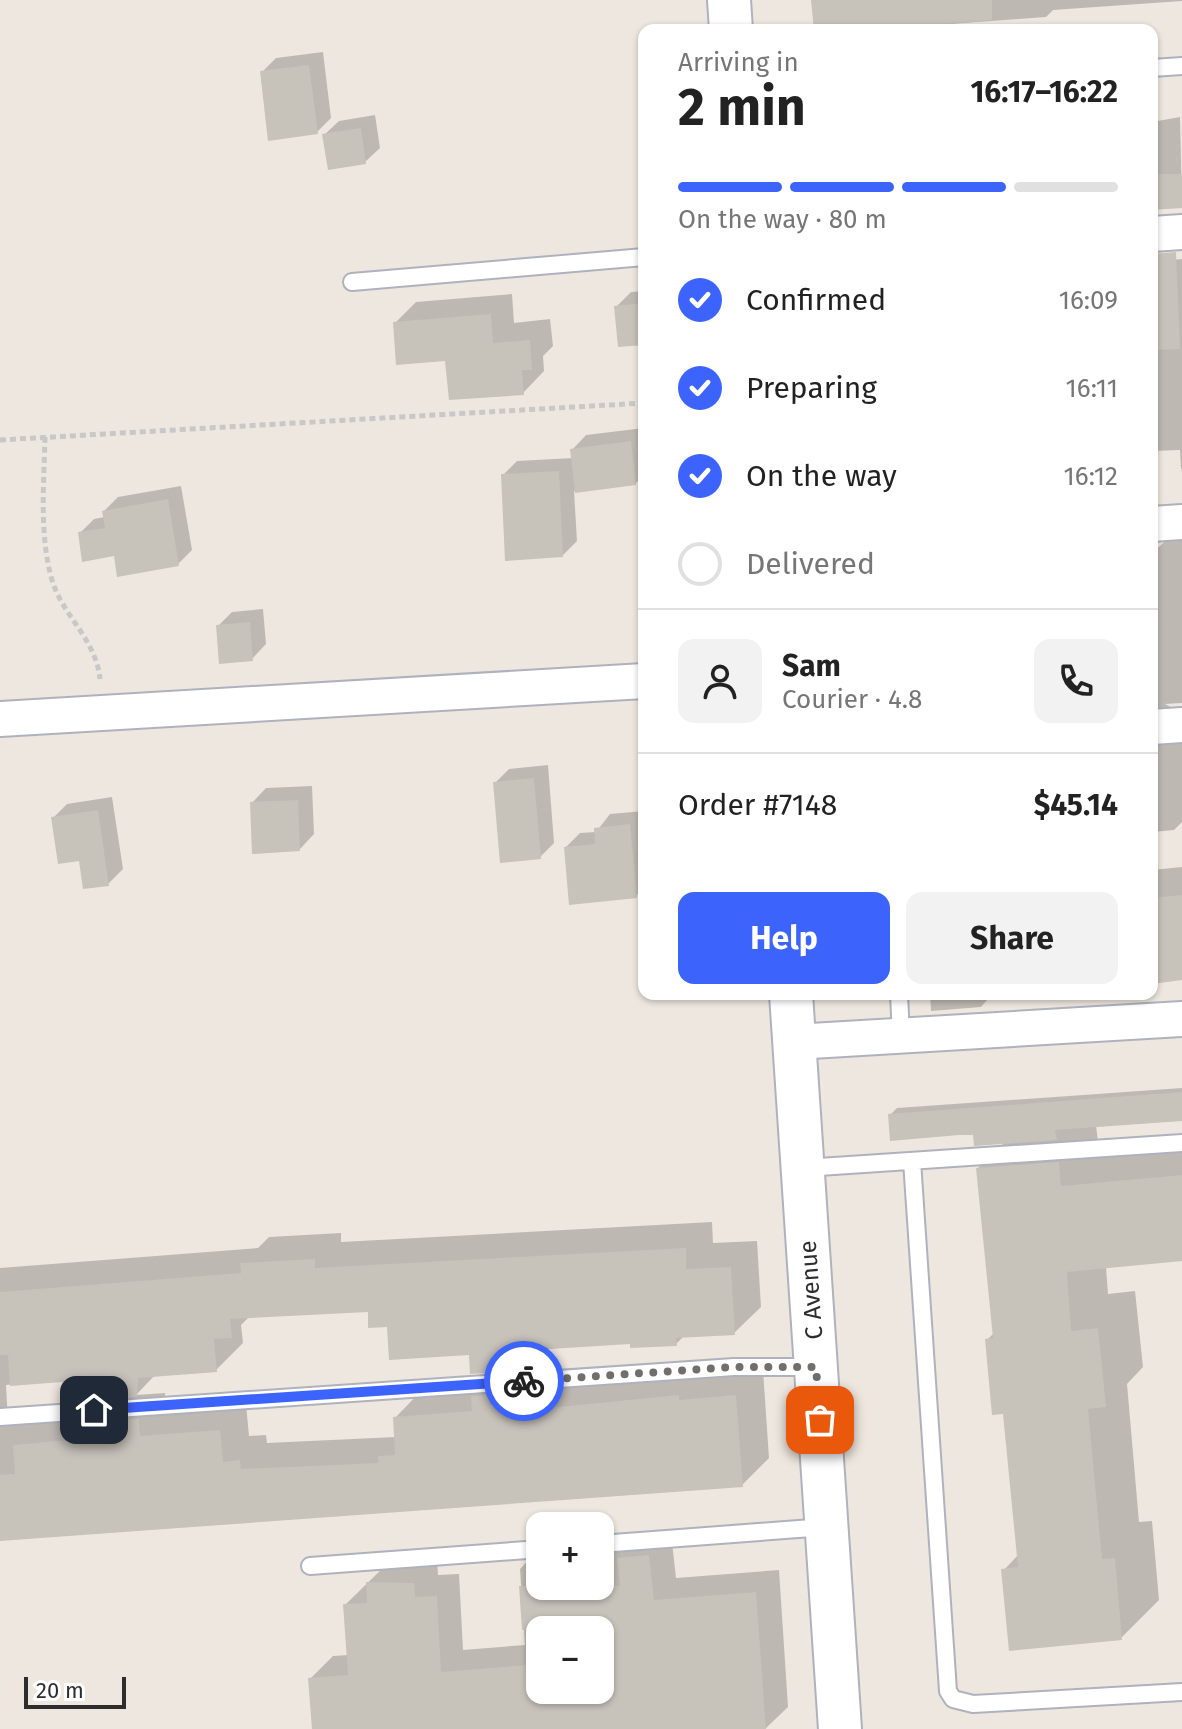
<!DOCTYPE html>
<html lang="en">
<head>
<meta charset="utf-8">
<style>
  body { margin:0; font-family:"Fira Sans",sans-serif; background:#f2f2f2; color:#222; height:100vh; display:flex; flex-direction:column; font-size:30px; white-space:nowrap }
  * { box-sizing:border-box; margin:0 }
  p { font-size:26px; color:#767676 }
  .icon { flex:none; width:44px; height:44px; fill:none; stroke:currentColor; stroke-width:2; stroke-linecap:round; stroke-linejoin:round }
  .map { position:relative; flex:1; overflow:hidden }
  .sheet { position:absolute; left:638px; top:24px; width:520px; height:976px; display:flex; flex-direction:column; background:#fff; border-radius:16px; box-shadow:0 2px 6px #0004 }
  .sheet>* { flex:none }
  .controls { position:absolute; left:526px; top:1512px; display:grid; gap:16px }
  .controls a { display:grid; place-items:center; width:88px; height:88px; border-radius:16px; background:#fff; box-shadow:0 2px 6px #0004; font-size:40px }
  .scale { position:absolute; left:24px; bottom:20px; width:102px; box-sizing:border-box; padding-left:8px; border:4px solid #2d2d2d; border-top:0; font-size:22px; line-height:28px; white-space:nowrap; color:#2d2d2d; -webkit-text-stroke:6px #fff; paint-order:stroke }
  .pin { position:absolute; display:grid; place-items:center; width:68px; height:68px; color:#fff; margin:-34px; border-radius:16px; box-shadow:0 4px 12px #0006 }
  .courier { position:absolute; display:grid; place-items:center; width:80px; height:80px; margin:-40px; border:6px solid #3d63fd; border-radius:50%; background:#fff; color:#222; box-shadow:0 2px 10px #0007 }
  .summary em { font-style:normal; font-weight:700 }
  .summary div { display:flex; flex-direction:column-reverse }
  .summary { display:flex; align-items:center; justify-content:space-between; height:136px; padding:0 40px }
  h1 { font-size:52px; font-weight:700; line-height:60px }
  .bar { display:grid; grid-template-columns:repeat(4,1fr); gap:12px 8px; align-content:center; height:96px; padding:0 40px }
  .bar i { height:10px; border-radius:6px; background:#e0e0e0 }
  .bar .active { background:#3d63fd }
  .bar p { grid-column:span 4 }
  .line { display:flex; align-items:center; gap:20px; padding:0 40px; border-top:2px solid #e0e0e0 }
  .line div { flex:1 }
  .round { display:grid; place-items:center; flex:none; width:84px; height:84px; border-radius:16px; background:#f2f2f2 }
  ol { padding:0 40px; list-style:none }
  li { display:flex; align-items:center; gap:24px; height:88px }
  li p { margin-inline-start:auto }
  li .icon { padding:8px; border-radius:50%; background:#3d63fd; color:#fff; stroke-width:4 }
  li:last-child { color:#767676 }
  li i { width:44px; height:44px; border:4px solid #e0e0e0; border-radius:50% }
  .button { display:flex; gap:16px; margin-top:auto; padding:16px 40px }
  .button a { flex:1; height:92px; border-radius:16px; background:#3d63fd; color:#fff; font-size:32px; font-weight:700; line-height:92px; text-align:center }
  .button a+a { background:#f2f2f2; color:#222 }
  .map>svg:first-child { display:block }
  .shadow { fill:#0003; fill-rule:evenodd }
  .building { fill:#c7c2ba }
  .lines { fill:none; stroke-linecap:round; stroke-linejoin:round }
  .service-casing { stroke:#afb2bd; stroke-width:20 }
  .minor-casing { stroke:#afb2bd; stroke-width:38 }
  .tertiary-casing { stroke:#afb2bd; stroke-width:46 }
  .path { stroke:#c8c8c8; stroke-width:5; stroke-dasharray:6 4; stroke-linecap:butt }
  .service { stroke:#fff; stroke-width:16 }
  .minor { stroke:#fff; stroke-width:34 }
  .tertiary { stroke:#fff; stroke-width:42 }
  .done { stroke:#716e6b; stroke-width:8; stroke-dasharray:0 14.4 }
  .route { stroke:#3d63fd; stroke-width:10 }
  .labels { text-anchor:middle; stroke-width:8; stroke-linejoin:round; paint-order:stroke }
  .street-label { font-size:24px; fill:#2d2d2d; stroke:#fff }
</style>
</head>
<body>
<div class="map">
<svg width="1182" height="1729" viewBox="0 0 1182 1729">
  <rect width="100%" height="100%" fill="#eee7df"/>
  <path class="shadow" d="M813,0H1182V1L1053,10L1046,17L870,30H816Z
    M323,52L331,118L317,132L262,72L276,58Z
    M375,115L380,148L365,162L324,135L339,121Z
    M1180,117L1182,206L1152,207V122Z
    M1182,259V469H1181L1180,450L1152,451V262Z
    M644,291V343L616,307L631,292Z
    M512,294L514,323L550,319L553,346L543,356L544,371L523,393L447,359L395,323L416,302Z
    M644,428V475L636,483L574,491L577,541L563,555L503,475L517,461L573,458L572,450L586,435Z
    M181,486L192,550L178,564L115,554L80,533L94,519L105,517L104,511L118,497Z
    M1182,526V703L1165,704L1182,713V822L1174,830L1152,832V553Z
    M263,609L266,644L252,659L218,626L232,612Z
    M548,765L554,843L540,857L495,783L509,769Z
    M312,786L314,834L300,849L252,803L266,788Z
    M112,797L123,869L108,884L80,859L53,818L67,804Z
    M644,811V888L636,896L566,847L580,833L596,832L610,814Z
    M1182,867V978L1152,982V870Z
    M930,994H1038L988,999L981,1007L931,1011Z
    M1182,1088V1119L1096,1125L1099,1150L1182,1141V1259L1106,1267L1108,1294L1135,1291L1143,1367L1127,1384L1139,1522L1152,1521L1159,1600L1121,1638L1004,1570L1018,1555L1005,1412L987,1340L995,1332L978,1168L1005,1142L890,1115L897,1108Z
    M712,1222L713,1243L757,1241L761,1307L734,1333L684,1336L676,1344L631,1342L536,1348L515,1369L544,1367L545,1385L763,1370L769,1458L742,1485L0,1539V1268L258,1248L269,1237L341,1233V1242ZM369,1310L389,1325L471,1353L500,1370L484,1386L421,1391L395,1418L396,1437L267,1443L266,1435L249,1436L246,1404L166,1411L165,1393L136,1395L156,1374L216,1370L243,1343L241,1325L250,1316ZM91,1378L121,1396L103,1414L8,1422L6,1385Z
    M671,1533L676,1578L779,1570L788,1707L765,1729H314L310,1679L333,1656L349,1655L345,1605L391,1560H437L438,1575L459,1574L463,1650L525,1645L520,1569L540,1548V1586H600V1542ZM540,1630H600V1690H540Z"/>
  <path class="building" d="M811,0H992V20L878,30H814Z
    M309,65L318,134L268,141L260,71Z
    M361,128L366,164L328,170L322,134Z
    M1152,174H1182V208L1152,210Z
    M1176,252L1180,349L1152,350V254Z
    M644,303V345L618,347L614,306Z
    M491,314L493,343L530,340L532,370H522L524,395L449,400L445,361L396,365L393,322Z
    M631,441L636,485L575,493L570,449Z
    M559,471L563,557L505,561L501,474Z
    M168,499L179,566L117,577L114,556L82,562L78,532L105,528L102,511Z
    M250,622L253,661L219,664L216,625Z
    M534,778L541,859L500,863L493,782Z
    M298,800L300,851L252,854L250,802Z
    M98,810L109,886L83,889L79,861L58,864L51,817Z
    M630,824L637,898L569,905L564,847L595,844L594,828Z
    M1182,895V980L1152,984V898Z
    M1182,1092V1121L1055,1130L1057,1140L974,1146L973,1135H959L890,1141L888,1114Z
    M1059,1162L1061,1186L1182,1175V1261L1067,1272L1071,1331L1098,1328L1106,1407L1088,1409L1102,1559L1115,1558L1122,1640L1009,1651L1001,1569L1018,1567L1003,1414L992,1415L985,1339L993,1338L976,1168Z
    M686,1248V1269L731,1267L735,1335L676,1338L677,1346L630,1348V1344L518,1351L516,1371L470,1374L469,1355L389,1360L387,1327L368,1328V1312L230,1319L232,1338L214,1339L217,1372L138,1378L137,1397L91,1400L89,1380L10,1386L8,1355H0V1292L241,1273L240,1263L315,1259V1268Z
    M517,1393L519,1411L679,1395V1400L736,1395L743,1487L0,1541V1475L15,1474L13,1445L92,1438V1422L139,1419L140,1436L220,1430L223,1462L240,1460L241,1469L378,1463V1456L395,1455L393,1417L472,1411L471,1396Z
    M649,1555L654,1600L756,1592L766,1729H312L308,1678L348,1675L343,1604L367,1603L366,1582L414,1583L415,1597L437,1596L441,1672L540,1664V1690H600V1630H522L519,1586H620L617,1558Z"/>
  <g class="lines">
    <g class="service-casing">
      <path id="service" d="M1152,68L1182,66
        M352,282L644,257
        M899,994L901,1036
        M912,1161L948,1691L953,1699L973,1704L1182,1692
        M804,1168L1182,1143
        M0,1417L734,1367H814
        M600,1544L825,1527
        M310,1566L540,1549"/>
    </g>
    <g class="minor-casing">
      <path id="minor" d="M1152,234L1182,232
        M1152,524L1182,522
        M0,719L644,681
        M1152,727L1182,725
        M794,1042L1182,1019"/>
    </g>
    <g class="tertiary-casing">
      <path id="tertiary" d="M729,0L731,30
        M791,994L840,1729"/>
    </g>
    <path class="path" d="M45,437C44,483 39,535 52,580C62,615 96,639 100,679
      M0,440L644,403"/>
    <use href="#service" class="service"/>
    <use href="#minor" class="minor"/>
    <use href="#tertiary" class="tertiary"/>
  </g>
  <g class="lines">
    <path class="done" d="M524,1381L734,1367H816L820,1420"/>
    <path class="route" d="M94,1410L524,1381"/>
  </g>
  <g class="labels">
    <g class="street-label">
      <text transform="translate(811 1290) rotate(-94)" y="8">C Avenue</text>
    </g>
  </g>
</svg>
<div class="controls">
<a>+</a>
<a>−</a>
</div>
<div class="scale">20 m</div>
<div class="pin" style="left:820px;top:1420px;background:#ea580c"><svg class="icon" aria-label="bag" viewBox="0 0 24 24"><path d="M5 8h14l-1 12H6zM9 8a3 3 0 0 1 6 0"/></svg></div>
<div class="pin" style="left:94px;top:1410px;background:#1f2937"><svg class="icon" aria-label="home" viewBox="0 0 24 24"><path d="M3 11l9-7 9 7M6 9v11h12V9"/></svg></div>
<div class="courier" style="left:524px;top:1381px"><svg class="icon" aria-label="bike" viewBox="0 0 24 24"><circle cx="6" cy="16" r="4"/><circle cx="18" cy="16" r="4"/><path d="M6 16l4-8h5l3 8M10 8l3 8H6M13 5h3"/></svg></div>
<section class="sheet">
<div class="summary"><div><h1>2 min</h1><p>Arriving in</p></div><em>16:17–16:22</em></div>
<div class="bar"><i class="active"></i><i class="active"></i><i class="active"></i><i></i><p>On the way · 80 m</p></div>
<ol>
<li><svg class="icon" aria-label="check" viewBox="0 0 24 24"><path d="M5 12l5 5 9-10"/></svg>Confirmed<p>16:09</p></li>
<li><svg class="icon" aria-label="check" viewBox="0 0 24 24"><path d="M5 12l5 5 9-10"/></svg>Preparing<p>16:11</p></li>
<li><svg class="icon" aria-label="check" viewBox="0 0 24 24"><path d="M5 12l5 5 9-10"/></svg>On the way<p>16:12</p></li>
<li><i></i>Delivered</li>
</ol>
<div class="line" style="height:144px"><a class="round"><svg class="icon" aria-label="person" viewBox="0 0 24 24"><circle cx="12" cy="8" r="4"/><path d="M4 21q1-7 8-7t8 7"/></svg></a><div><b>Sam</b><p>Courier · 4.8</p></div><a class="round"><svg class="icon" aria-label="phone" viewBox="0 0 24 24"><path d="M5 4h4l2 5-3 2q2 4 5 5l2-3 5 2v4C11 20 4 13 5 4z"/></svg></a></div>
<div class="line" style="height:104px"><div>Order #7148</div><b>$45.14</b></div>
<div class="button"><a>Help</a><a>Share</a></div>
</section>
</div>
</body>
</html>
